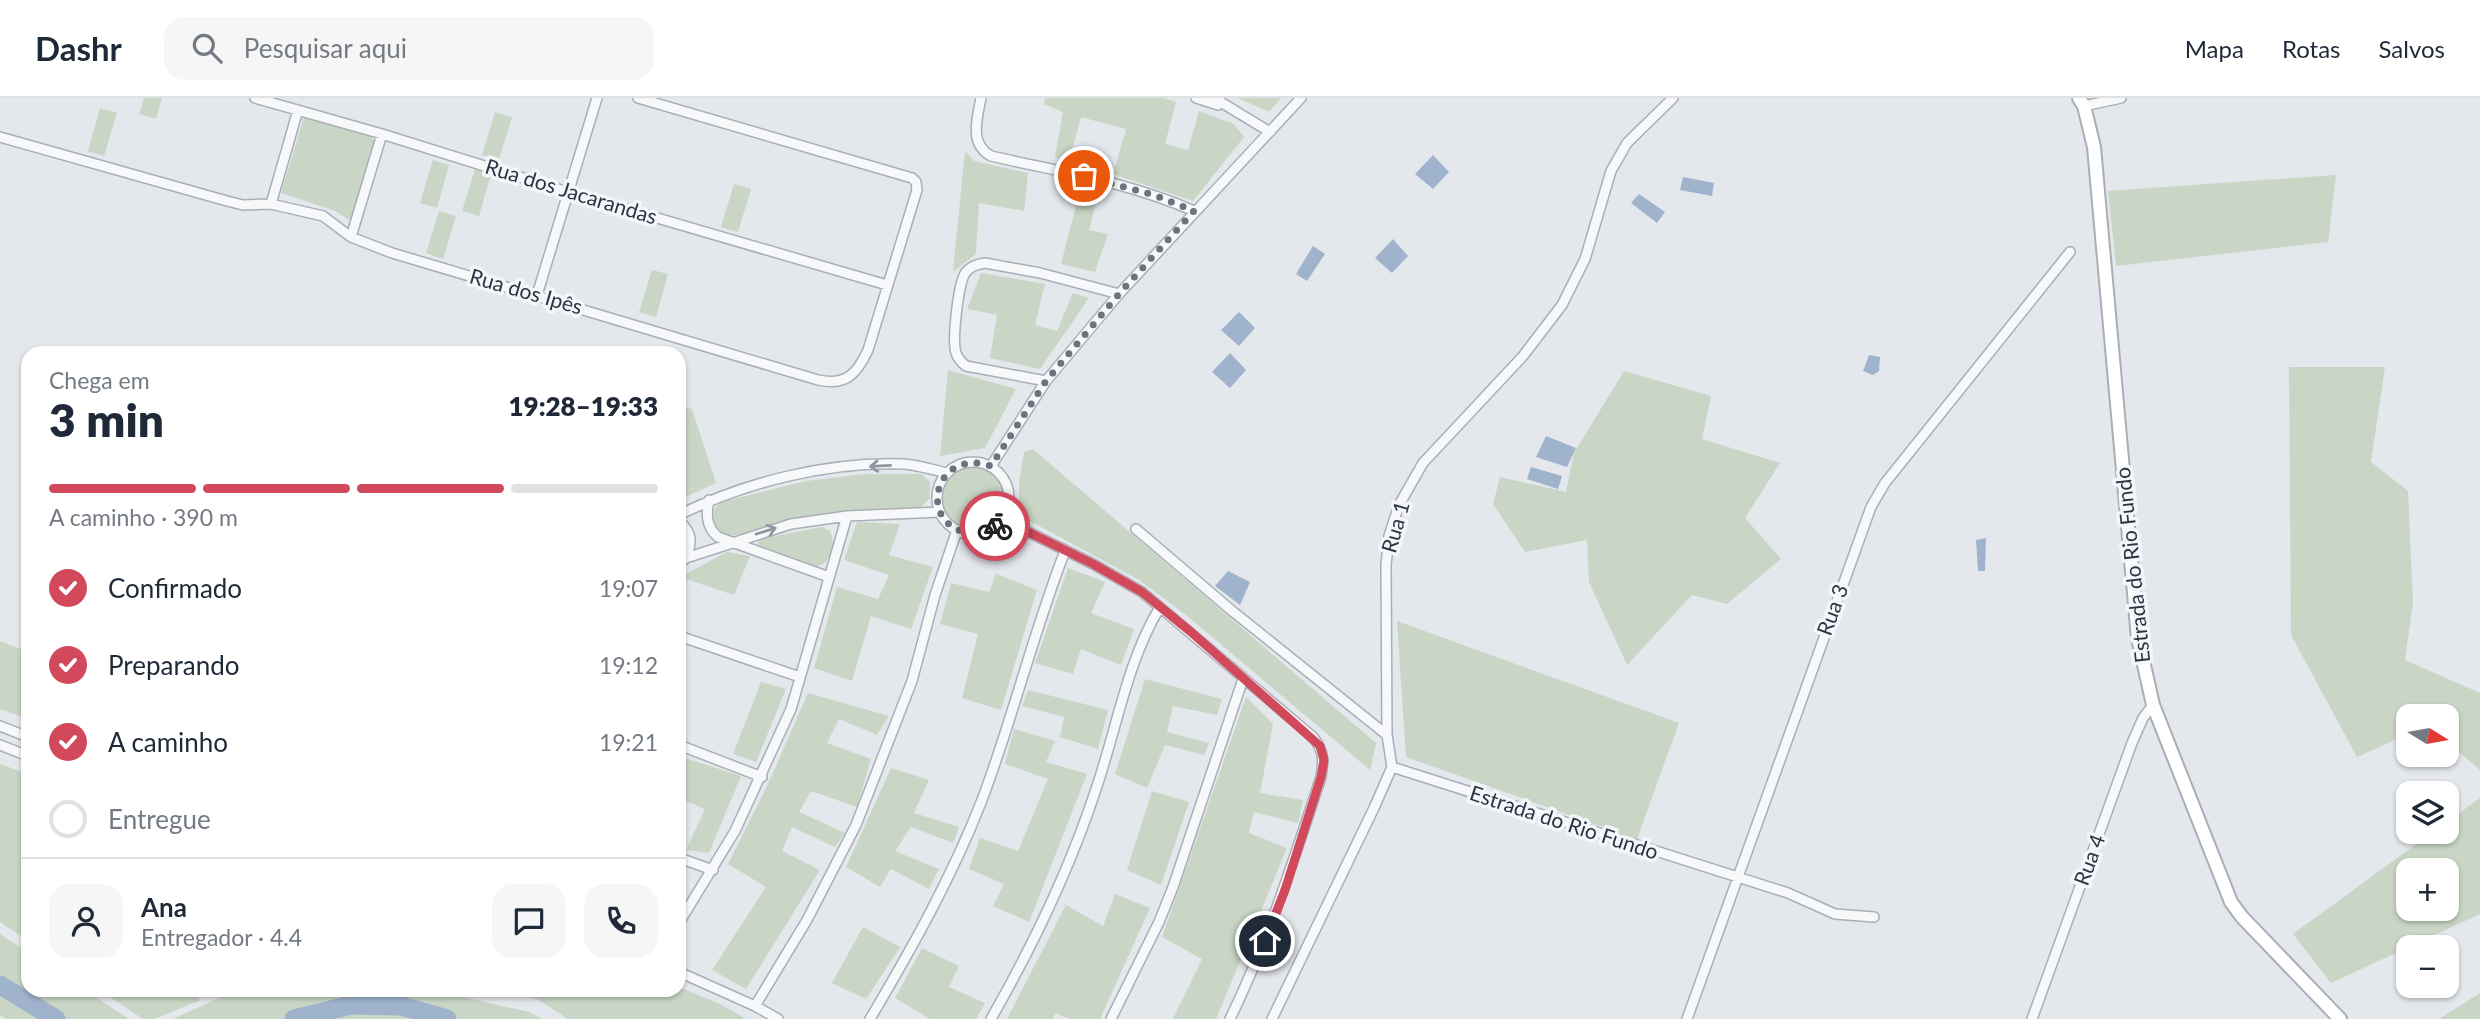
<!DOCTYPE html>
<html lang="pt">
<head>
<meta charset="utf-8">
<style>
  body { margin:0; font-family:Lato,sans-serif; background:#f6f6f7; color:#1f2937; height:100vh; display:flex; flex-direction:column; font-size:26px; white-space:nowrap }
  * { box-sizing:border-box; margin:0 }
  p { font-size:23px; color:#747a83 }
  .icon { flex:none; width:38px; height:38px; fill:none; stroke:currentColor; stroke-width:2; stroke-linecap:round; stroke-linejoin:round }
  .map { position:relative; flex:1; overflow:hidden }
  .panel { position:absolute; left:21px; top:248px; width:665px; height:651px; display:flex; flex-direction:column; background:#fff; border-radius:21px; box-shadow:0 2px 5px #0004 }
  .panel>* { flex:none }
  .needle { width:46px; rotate:101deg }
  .tools { position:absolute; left:2396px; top:606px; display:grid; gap:14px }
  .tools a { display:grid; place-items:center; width:63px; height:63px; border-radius:14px; background:#fff; box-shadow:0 2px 5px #0004; font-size:35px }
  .pin { position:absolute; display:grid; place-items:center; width:60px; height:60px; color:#fff; margin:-30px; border:4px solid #fff; border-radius:50%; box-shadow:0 2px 7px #0007 }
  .courier { position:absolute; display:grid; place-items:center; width:70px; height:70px; margin:-35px; border:5px solid #d1495b; border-radius:50%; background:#fff; color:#222; box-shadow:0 2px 9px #0007 }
  .head em { font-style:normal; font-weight:800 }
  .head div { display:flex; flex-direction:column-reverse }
  .head { display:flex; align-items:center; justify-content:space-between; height:119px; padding:0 28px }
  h1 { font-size:46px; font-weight:800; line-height:52px }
  .bar { display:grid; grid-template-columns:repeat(4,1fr); gap:10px 7px; align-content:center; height:84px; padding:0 28px }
  .bar i { height:9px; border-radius:5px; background:#e0e1e3 }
  .bar .on { background:#d1495b }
  .bar p { grid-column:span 4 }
  .line { display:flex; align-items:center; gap:18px; padding:0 28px; border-top:2px solid #e0e1e3 }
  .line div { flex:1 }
  .round { display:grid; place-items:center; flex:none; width:74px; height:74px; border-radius:21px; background:#f6f6f7 }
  ol { padding:0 28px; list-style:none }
  li { display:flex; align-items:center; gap:21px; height:77px }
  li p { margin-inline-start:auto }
  li .icon { padding:7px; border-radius:50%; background:#d1495b; color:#fff; stroke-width:4 }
  li:last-child { color:#747a83 }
  li i { width:38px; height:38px; border:4px solid #e0e1e3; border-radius:50% }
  header { display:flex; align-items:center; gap:42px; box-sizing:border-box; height:98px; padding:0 35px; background:#fff; border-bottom:2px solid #e0e1e3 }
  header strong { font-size:33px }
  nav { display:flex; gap:38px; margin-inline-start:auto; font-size:24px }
  .search { width:490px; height:63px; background:#f6f6f7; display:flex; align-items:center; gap:18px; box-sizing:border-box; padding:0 24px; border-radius:21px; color:#747a83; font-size:26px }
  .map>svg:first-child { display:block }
  .green { fill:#c9d6c5; fill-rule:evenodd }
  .water { fill:#9fb4cc }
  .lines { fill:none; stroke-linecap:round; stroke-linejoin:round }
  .river { stroke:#9fb4cc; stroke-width:19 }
  .street-casing { stroke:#a9aeb7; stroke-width:12 }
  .secondary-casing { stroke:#a9aeb7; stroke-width:16 }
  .street { stroke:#f7f8fa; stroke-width:9 }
  .secondary { stroke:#fff; stroke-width:12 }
  .oneway { stroke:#9196a0 }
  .done { stroke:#6c737f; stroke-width:7; stroke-dasharray:0 12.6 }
  .route { stroke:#d1495b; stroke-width:9 }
  .labels { text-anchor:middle; stroke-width:7; stroke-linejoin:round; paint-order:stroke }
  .street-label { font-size:21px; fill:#2b3445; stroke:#f4f6f9 }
</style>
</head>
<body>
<header>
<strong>Dashr</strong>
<div class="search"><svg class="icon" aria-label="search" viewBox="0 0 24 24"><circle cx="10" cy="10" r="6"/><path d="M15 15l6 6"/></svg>Pesquisar aqui</div>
<nav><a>Mapa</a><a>Rotas</a><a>Salvos</a></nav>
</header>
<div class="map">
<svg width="2480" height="921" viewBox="0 0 2480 921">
  <rect width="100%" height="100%" fill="#e4e7ec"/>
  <path class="green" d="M144,0H162L156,21L139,16Z
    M1045,0H1164L1176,4L1165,46L1188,52L1199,13L1234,26L1244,39L1193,103L1113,76L1126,31L1081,19L1069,63L1055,59L1063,14L1044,6Z
    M1238,0H1281L1269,14Z
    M100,10L117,15L104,58L88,53Z
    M495,14L512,19L499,61L482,57Z
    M305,16L368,36L375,43L353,124L335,113L281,95Z
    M965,53L974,63L1028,75L1024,113L979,105L976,156L953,174Z
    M433,62L449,67L437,110L420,105Z
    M475,71L491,76L479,118L462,113Z
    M2336,77L2328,144L2116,168L2108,93Z
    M734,86L751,91L738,134L721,129Z
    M1081,88L1099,93L1089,132L1108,136L1095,174L1061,166Z
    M439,113L456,118L443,161L426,155Z
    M652,172L668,176L656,219L639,214Z
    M981,175L1045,186L1035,227L1057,233L1073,195L1089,200L1040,271L990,260L997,217L967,211Z
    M2289,269H2385L2371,364L2408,393L2413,505L2405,562L2480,595V672L2447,644L2446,618H2408V636L2357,659L2291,537Z
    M948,272L1016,291L985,350L940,358Z
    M1624,273L1711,298L1702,341L1780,365L1745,420L1781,461L1727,506L1692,497L1627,567L1589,484L1587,442L1525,454L1493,406L1500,379L1566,394L1574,355Z
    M679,307L692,311L716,385L679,402Z
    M1033,351L1376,645L1370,672L1186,517L1139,482L1019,417V385L1024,354Z
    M941 400a32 32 0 1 1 64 0a32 32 0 1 1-64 0Z
    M864,376H922L930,384V400L919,411C871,409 824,413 778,425C761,430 736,442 720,435L712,424L715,410L721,404L806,383Z
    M857,424L900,426L889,457L933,469L911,531L871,518L852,583L814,570L837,489L878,501L889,477L844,462Z
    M822,429L830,433C837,446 830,467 814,469L757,447L760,441Z
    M727,454L750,458L734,497L680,479Z
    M1068,470L1105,484L1091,515L1134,531L1121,567L1081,551L1073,576L1035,565Z
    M996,476L1037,492L1001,612L962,600L978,536L940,526L951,485L989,494Z
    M1397,523L1679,625L1637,741L1406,659Z
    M0,543L28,554V621L0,611Z
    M1145,581L1222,601L1217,617L1173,608L1167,634L1209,645L1204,657L1165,647L1147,690L1115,676Z
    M761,584L786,591L756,664L733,656Z
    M1028,592L1108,612L1098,651L1060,639L1064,619L1022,608Z
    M808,595L889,618L877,637L839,621L827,645L871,661L857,709L811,693L799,714L845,735L835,749L792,729L782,753L820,772L746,891L712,872L766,789L728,766L767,688Z
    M1246,599L1273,626L1260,695L1303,702L1298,725L1254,714L1249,735L1287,750L1216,921H1173L1202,861L1162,839Z
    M1014,631L1055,643L1046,664L1087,676L1029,824L993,808L1004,786L969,771L980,740L1018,753L1048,681L1005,666Z
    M679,658L741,678L709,755L686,752L705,711L679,700Z
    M0,666L28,676V843L0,824Z
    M891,670L929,682L914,715L959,729L953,745L911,729L895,753L939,771L929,791L891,771L880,789L846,769Z
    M1152,693L1189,704L1161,787L1127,772Z
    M2480,700V816L2331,885L2293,836L2434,733H2446L2447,724ZM2408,772H2446V810H2408Z
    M1115,796L1150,810L1100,921H1069L1056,915L1052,921H1007L1066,807L1103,828Z
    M863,829L900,849L866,901L832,885Z
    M0,836L28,854V892L86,893L129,921H6L0,917Z
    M922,850L959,868L949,889L985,905L976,921H930L895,900Z
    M679,889L720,906L746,921H568L537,901L496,893L679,892Z
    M244,892L437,893L529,914L542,921H173L234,893Z
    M101,893H188L201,902L154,921H143Z
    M2480,895V921H2439Z"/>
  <path class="water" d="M1433,57L1449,74L1433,91L1415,76Z
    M1683,79L1714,85L1712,98L1680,92Z
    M1639,96L1665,114L1657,125L1631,105Z
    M1393,141L1408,158L1392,175L1375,160Z
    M1313,148L1325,156L1307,183L1296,176Z
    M1239,214L1255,230L1239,248L1221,232Z
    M1230,255L1246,272L1230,290L1212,274Z
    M1869,257L1880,259L1879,273L1873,277L1863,273Z
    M1546,338L1576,350L1567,369L1536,359Z
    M1531,369L1562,378L1558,391L1527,381Z
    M1986,440L1985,473H1978L1976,442Z
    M1228,473L1250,484L1240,507L1215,488Z"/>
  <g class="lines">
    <path class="river" d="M0,887L56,921
      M294,921L351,907L401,908L447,921"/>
    <g class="street-casing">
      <path id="street" d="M255,0L382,36L568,94L887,187
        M981,0C977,21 969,46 991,58C1060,74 1129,84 1194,113
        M1196,0L1218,7
        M1214,0L1270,34
        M2084,8L2121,0
        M0,39L227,103L243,107L271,106L323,118L351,139L392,155L818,282C846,288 857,276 868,252L917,92L916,84L912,80L638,0
        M271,106L298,12
        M351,139L382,36
        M537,197L597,0
        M1046,283L966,268C961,264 958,261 956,255C952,243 958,184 966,174C971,168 977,166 985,165L1040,175L1119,196
        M937 400a36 36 0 1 1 72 0a36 36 0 1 1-72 0Z
        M991,368L1046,283L1119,196L1301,0
        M709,402C706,416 706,429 718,439L829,479
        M679,417C746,384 829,363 904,366C918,367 933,372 947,375
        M1002,421L1093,466L1142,494L1313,639C1324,653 1324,662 1321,679C1294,761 1268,843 1230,921
        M679,423C693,435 692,444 686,460
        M1136,431L1231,512L1387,637
        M679,465L686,460L791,426L847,418L940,414
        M679,538L800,579
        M0,628L28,639
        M0,647L28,658
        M679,647L762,679
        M1392,669L1788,795L1835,816L1874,819
        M679,760L713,772
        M679,825L735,733L791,611L847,418
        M679,874L755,908L778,921
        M755,908L807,822L856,727L912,583L935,497L957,432
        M870,921C912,850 952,779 982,702C1013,620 1033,535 1065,453
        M991,921C1032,849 1069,773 1095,694C1116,634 1127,563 1160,509
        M1111,921L1159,824L1173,789L1243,581
        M1272,921L1374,710L1392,669L1387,637L1386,467L1389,438L1399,407L1423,365L1523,258L1562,207L1585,161L1611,73L1627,45L1673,0
        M1687,921L1871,409L1885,385L2070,154
        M2032,921L2132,645L2143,620L2153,607"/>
    </g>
    <g class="secondary-casing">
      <path id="secondary" d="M2079,0L2084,8L2094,49L2138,540L2153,607L2231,804L2242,819L2340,921"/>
    </g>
    <use href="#street" class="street"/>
    <use href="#secondary" class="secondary"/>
  </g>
  <defs><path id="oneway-shaft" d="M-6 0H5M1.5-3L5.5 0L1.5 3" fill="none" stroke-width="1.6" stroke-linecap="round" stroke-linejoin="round" transform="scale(1.75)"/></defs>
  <g class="oneway">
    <use href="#oneway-shaft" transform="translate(880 368) rotate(177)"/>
    <use href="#oneway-shaft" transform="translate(766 433) rotate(-17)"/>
  </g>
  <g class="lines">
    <path class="done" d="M995,428C986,434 975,438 964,434C916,420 938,349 991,368L1046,283L1119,196L1194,113L1154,97L1084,78"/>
    <path class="route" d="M995,428L1002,421L1093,466L1142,494L1191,534L1320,648L1324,662L1321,679L1285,792L1265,843"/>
  </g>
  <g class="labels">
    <g class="street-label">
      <text transform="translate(571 94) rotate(17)" y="7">Rua dos Jacarandas</text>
      <text transform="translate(526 194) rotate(16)" y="7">Rua dos Ipês</text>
      <text transform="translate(1396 429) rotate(-74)" y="7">Rua 1</text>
      <text transform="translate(2133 467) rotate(-96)" y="7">Estrada do Rio Fundo</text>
      <text transform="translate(1833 512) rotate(-70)" y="7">Rua 3</text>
      <text transform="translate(1564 725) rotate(18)" y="7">Estrada do Rio Fundo</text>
      <text transform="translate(2090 762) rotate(-70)" y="7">Rua 4</text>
    </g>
  </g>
</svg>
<div class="tools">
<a><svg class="needle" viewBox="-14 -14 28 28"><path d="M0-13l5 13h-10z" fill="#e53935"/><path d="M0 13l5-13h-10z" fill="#747a83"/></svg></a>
<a><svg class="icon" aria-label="layers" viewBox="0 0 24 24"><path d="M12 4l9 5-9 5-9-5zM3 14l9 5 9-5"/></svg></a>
<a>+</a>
<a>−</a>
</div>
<div class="pin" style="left:1084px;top:78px;background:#ea580c"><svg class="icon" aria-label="bag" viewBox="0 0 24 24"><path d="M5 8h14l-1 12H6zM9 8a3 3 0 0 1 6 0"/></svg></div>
<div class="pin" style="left:1265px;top:843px;background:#1f2937"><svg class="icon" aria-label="home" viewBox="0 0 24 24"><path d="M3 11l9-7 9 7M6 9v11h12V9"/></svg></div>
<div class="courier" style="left:995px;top:428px"><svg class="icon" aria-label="bike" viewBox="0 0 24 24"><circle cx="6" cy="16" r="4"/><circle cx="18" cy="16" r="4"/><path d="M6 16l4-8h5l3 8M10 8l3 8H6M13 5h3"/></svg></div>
<section class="panel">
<div class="head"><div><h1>3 min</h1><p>Chega em</p></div><em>19:28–19:33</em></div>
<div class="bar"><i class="on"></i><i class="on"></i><i class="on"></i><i></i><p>A caminho · 390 m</p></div>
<ol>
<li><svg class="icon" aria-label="check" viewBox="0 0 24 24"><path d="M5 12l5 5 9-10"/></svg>Confirmado<p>19:07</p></li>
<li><svg class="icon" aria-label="check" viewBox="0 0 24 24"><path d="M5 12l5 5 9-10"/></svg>Preparando<p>19:12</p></li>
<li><svg class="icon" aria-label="check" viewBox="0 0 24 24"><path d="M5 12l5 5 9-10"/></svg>A caminho<p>19:21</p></li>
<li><i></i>Entregue</li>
</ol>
<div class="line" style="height:126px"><a class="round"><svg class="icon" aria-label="person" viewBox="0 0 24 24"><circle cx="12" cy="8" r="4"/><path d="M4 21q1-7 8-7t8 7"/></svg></a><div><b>Ana</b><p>Entregador · 4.4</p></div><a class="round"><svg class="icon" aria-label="chat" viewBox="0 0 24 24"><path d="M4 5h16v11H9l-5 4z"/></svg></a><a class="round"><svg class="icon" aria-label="phone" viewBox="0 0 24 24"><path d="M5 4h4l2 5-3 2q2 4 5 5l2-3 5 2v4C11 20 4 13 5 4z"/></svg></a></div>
</section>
</div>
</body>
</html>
